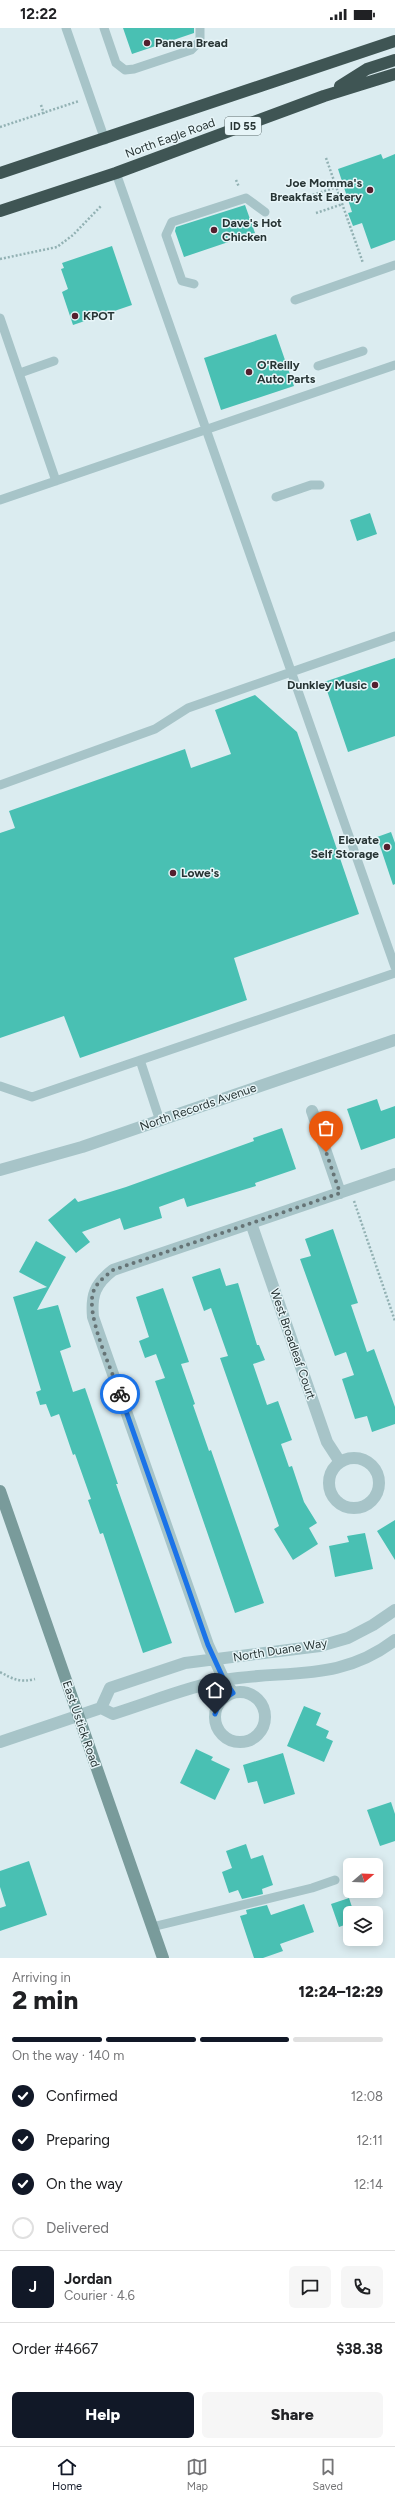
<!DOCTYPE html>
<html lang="en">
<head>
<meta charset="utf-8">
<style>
  body { margin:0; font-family:Figtree,sans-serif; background:#f6f6f6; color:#202124; height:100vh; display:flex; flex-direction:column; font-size:15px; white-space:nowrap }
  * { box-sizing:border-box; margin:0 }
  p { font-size:13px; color:#757577 }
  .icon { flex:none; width:22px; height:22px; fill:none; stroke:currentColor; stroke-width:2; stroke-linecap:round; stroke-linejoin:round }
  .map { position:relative; height:1930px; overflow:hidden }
  .sheet { display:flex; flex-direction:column; background:#fff; flex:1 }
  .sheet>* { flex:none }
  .needle { width:26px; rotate:71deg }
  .controls { position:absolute; left:343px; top:1830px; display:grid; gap:8px }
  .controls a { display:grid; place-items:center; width:40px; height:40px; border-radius:6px; background:#fff; box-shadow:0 2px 10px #0003; font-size:20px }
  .pin { position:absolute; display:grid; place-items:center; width:34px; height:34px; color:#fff; margin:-41px -17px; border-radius:50% 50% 50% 0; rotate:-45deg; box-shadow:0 0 4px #0007 }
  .pin .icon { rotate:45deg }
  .courier { position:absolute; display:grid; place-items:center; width:40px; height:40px; margin:-20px; border:3px solid #1a73e8; border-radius:50%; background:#fff; color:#222; box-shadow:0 1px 5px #0007 }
  .headline em { font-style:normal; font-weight:800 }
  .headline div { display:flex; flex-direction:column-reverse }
  .headline { display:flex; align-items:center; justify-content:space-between; height:68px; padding:0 12px }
  h1 { font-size:26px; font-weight:800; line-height:30px }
  .bar { display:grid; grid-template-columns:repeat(4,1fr); gap:6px 4px; align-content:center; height:48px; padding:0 12px }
  .bar i { height:5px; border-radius:3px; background:#e0e0e0 }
  .bar .selected { background:#111827 }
  .bar p { grid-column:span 4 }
  .line { display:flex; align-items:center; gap:10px; padding:0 12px; border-top:1px solid #e0e0e0 }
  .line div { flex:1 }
  .round { display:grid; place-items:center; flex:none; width:42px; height:42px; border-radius:6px; background:#f6f6f6 }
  ol { padding:0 12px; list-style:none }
  li { display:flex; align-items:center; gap:12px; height:44px }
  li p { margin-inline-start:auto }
  li .icon { padding:4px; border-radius:50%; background:#111827; color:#fff; stroke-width:4 }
  li:last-child { color:#757577 }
  li i { width:22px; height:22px; border:2px solid #e0e0e0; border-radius:50% }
  .cta { display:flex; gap:8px; margin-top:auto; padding:8px 12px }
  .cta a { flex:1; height:46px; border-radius:6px; background:#111827; color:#fff; font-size:16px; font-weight:800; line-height:46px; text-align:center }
  .cta a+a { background:#f6f6f6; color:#202124 }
  .status { display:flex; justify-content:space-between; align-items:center; height:28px; padding:0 20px; background:#fff; direction:ltr }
  .status svg { height:11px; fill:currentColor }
  .dock { display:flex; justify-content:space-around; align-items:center; height:56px; border-top:1px solid #e0e0e0; background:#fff; font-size:11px; color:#757577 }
  .dock a { display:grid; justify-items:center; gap:2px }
  .dock .selected { color:#111827 }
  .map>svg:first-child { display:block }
  .building { fill:#49c0b3 }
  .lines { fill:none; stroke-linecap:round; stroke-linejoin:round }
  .path { stroke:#92b1b3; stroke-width:2.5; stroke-dasharray:2 2; stroke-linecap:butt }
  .lane { stroke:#a7c4c8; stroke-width:9 }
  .street { stroke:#a7c4c8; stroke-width:12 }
  .secondary { stroke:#799b9b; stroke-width:12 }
  .highway { stroke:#3f5554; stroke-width:12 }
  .done { stroke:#667476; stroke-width:4; stroke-dasharray:0 7.2 }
  .route { stroke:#1a73e8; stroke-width:5 }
  .poi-dot { fill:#541f2e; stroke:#e7f5f8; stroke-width:1.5 }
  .labels { text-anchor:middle; stroke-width:3; stroke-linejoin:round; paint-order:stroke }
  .shield { fill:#e7f5f8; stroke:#616e6f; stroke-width:1 }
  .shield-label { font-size:11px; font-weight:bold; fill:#273434 }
  .poi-label { font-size:12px; font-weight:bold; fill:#273434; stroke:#e7f5f8; text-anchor:start }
  .street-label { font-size:12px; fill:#273434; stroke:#e7f5f8 }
</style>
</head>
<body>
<div class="status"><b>12:22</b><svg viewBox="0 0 49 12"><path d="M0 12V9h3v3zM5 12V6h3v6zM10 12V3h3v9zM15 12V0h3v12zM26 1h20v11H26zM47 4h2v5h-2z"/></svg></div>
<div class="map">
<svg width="395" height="1930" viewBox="0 0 395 1930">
  <rect width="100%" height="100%" fill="#dbecf0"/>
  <path class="building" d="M123,0H194V5L132,26Z
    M381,126L383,131L395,126V212L371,221L362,195L353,198L348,185L352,184L338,141Z
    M245,177L255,205L184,229L175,203L176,199Z
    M112,218L132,277L73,297L62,264L68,261L61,241L64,240L62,235Z
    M276,306L294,358L221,382L204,330Z
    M370,485L377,506L357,513L350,492Z
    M395,630V708L348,724L324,654Z
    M255,667L297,704L359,886L234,930L247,972L80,1030L64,988L0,1010V805L15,800L9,783L185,721L191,740L231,726L215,682Z
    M391,804L395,815V856L393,857L377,809Z
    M377,1071L381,1083L395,1078V1110L361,1122L347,1081Z
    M282,1100L296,1141L255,1155L256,1158L187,1179L184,1170L159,1179L162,1190L124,1202L120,1190L82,1204L90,1214L76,1225L48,1192L75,1170L78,1174L126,1159L254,1113L253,1110Z
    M333,1201L358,1275L351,1277L367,1324L374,1321L395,1379V1396L372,1404L367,1388L355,1391L342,1351L354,1347L346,1324L335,1328L300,1231L311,1228L305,1211Z
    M36,1213L66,1229L37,1282L58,1277L71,1319L60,1323L73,1364L85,1360L118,1456H116L172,1615L143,1625L103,1505L100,1506L88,1472L91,1471L75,1426L73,1427L59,1386L51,1389L46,1376L40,1377L36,1364L41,1362L13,1269L47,1259L19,1244Z
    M220,1240L226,1258L238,1255L257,1317H259L265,1332L253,1336L267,1377L278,1373L292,1412L281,1416L289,1439L292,1438L304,1474L317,1495L309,1500L318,1516L293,1532L274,1501L279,1498L220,1330L228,1328L211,1280L204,1283L192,1249Z
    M163,1260L189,1334L181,1336L195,1376L193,1377L209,1423L211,1422L264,1575L235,1585L155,1353L165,1350L156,1326L145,1330L139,1313L149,1309L136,1269Z
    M395,1492V1532L377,1503Z
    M365,1505L373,1541L335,1549L329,1518L349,1514L347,1508Z
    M304,1678L321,1685L316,1697L329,1703L326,1710L333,1713L324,1734L287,1718Z
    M196,1721L213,1729L211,1732L230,1741L215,1772L180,1755Z
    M283,1725L295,1766L264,1776L257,1753L248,1755L243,1737Z
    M391,1774L395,1786V1813L380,1818L367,1782Z
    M246,1816L251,1831L263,1827L273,1857L262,1861L263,1866L242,1871L238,1862L229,1865L222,1844L232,1840L226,1823Z
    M29,1833L47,1887L0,1903V1880L6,1878L0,1859V1843Z
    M349,1870L354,1885H350V1895L339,1899L331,1876Z
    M304,1876L314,1904L280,1916L283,1923L263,1930H254L240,1888L247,1886L246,1882L267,1877L271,1887Z"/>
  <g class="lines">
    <path class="path" d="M41,77L44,86
      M0,99L79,73
      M326,130L363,235
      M236,152L239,159
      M309,168L337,159
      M316,185L343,176
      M0,231L57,219L73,207L101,178
      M354,1173L395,1293
      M0,1644C13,1651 20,1655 35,1651"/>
    <path class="lane" d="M66,0L105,112
      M104,0L116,35L125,42L134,41L191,22L200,13V0
      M116,145L395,939
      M194,256L182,253L166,207L172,194L246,170L265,184
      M295,272L395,237
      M0,290L56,453
      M318,338L363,323
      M20,345L54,333
      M276,469L311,457H320
      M0,472L395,337
      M0,757L155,701L188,680L395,608
      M140,1032L160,1093
      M0,1058L32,1069L395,945
      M152,1899L312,1860L335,1852"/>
    <path class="street" d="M312,1083L340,1165
      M0,1142L82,1119L395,1012
      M251,1195L327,1414L340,1434
      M329 1455a25 25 0 1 1 50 0a25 25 0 1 1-50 0Z
      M395,1582L373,1597L348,1610L320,1618L185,1635L110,1660L101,1680L113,1686C149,1675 186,1659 224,1652C287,1641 339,1655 395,1612
      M215 1689a25 25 0 1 1 50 0a25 25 0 1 1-50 0Z
      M233,1665L224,1652L208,1617L93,1289C91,1267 95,1256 113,1242L395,1146
      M0,1714L101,1680"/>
    <path class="secondary" d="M0,1463L163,1930"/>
    <path class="highway" d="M340,58L367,41L395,32
      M0,145L395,13
      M0,183L116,145L324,68L395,46"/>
  </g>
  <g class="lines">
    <path class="done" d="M120,1366C112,1342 84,1285 94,1262C98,1253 106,1248 113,1242L340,1165L326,1124"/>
    <path class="route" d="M120,1366L208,1617L224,1652L233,1665C223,1670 218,1676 215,1686"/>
  </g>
  <g class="poi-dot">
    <circle cx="147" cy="15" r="4"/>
    <circle cx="370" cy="162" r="4"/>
    <circle cx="214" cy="202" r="4"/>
    <circle cx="75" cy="288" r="4"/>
    <circle cx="249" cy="344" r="4"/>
    <circle cx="375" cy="657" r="4"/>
    <circle cx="387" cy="819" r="4"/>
    <circle cx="173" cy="845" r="4"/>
  </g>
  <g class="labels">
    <rect class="shield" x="225" y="89" width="36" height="18" rx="3"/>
    <g class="shield-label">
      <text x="243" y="102">ID 55</text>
    </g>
    <g class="poi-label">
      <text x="155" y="19">Panera Bread</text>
      <text x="362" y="159" text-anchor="end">Joe Momma's<tspan x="362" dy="14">Breakfast Eatery</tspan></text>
      <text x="222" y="199">Dave's Hot<tspan x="222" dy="14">Chicken</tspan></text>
      <text x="83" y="292">KPOT</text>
      <text x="257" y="341">O'Reilly<tspan x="257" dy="14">Auto Parts</tspan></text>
      <text x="367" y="661" text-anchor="end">Dunkley Music</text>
      <text x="379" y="816" text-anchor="end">Elevate<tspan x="379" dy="14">Self Storage</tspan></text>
      <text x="181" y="849">Lowe's</text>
    </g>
    <g class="street-label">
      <text transform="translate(170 110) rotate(-20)" y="4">North Eagle Road</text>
      <text transform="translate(198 1079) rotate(-19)" y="4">North Records Avenue</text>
      <text transform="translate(293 1316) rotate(71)" y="4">West Broadleaf Court</text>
      <text transform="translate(280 1622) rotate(-9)" y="4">North Duane Way</text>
      <text transform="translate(81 1696) rotate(71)" y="4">East Ustick Road</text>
    </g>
  </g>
</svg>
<div class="controls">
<a><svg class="needle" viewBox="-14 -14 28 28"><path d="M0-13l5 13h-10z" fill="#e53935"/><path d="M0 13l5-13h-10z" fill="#757577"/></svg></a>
<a><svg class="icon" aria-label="layers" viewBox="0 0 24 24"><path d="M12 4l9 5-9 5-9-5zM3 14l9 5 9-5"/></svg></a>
</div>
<div class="pin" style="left:326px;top:1124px;background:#ea580c"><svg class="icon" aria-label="bag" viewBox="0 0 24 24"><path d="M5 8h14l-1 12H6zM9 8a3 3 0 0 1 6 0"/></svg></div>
<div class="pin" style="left:215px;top:1686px;background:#1f2937"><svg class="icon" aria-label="home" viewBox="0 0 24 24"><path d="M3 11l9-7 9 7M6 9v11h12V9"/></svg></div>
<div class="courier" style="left:120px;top:1366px"><svg class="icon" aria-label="bike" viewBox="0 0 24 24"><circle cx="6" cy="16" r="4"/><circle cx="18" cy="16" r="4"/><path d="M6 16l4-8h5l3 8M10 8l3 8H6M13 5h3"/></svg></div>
</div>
<section class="sheet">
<div class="headline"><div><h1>2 min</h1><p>Arriving in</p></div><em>12:24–12:29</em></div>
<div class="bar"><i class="selected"></i><i class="selected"></i><i class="selected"></i><i></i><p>On the way · 140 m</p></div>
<ol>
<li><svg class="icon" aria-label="check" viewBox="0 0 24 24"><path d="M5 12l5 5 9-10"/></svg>Confirmed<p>12:08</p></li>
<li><svg class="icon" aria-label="check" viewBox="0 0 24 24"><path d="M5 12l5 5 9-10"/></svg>Preparing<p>12:11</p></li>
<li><svg class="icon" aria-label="check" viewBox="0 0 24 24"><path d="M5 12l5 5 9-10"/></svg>On the way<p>12:14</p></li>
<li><i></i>Delivered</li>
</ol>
<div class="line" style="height:72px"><b class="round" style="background:#111827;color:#fff">J</b><div><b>Jordan</b><p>Courier · 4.6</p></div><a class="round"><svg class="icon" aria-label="chat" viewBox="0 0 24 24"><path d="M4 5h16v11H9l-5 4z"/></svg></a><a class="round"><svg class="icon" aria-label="phone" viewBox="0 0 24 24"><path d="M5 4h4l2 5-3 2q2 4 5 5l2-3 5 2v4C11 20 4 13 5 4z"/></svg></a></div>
<div class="line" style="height:52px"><div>Order #4667</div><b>$38.38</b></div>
<div class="cta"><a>Help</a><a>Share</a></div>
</section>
<nav class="dock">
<a class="selected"><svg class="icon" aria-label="home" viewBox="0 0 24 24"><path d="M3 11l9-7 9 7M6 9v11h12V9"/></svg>Home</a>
<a><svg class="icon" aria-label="map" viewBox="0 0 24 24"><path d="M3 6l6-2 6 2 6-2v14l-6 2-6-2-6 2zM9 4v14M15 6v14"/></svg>Map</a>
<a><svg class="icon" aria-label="saved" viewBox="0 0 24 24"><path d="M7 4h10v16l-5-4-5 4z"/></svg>Saved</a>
</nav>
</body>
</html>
